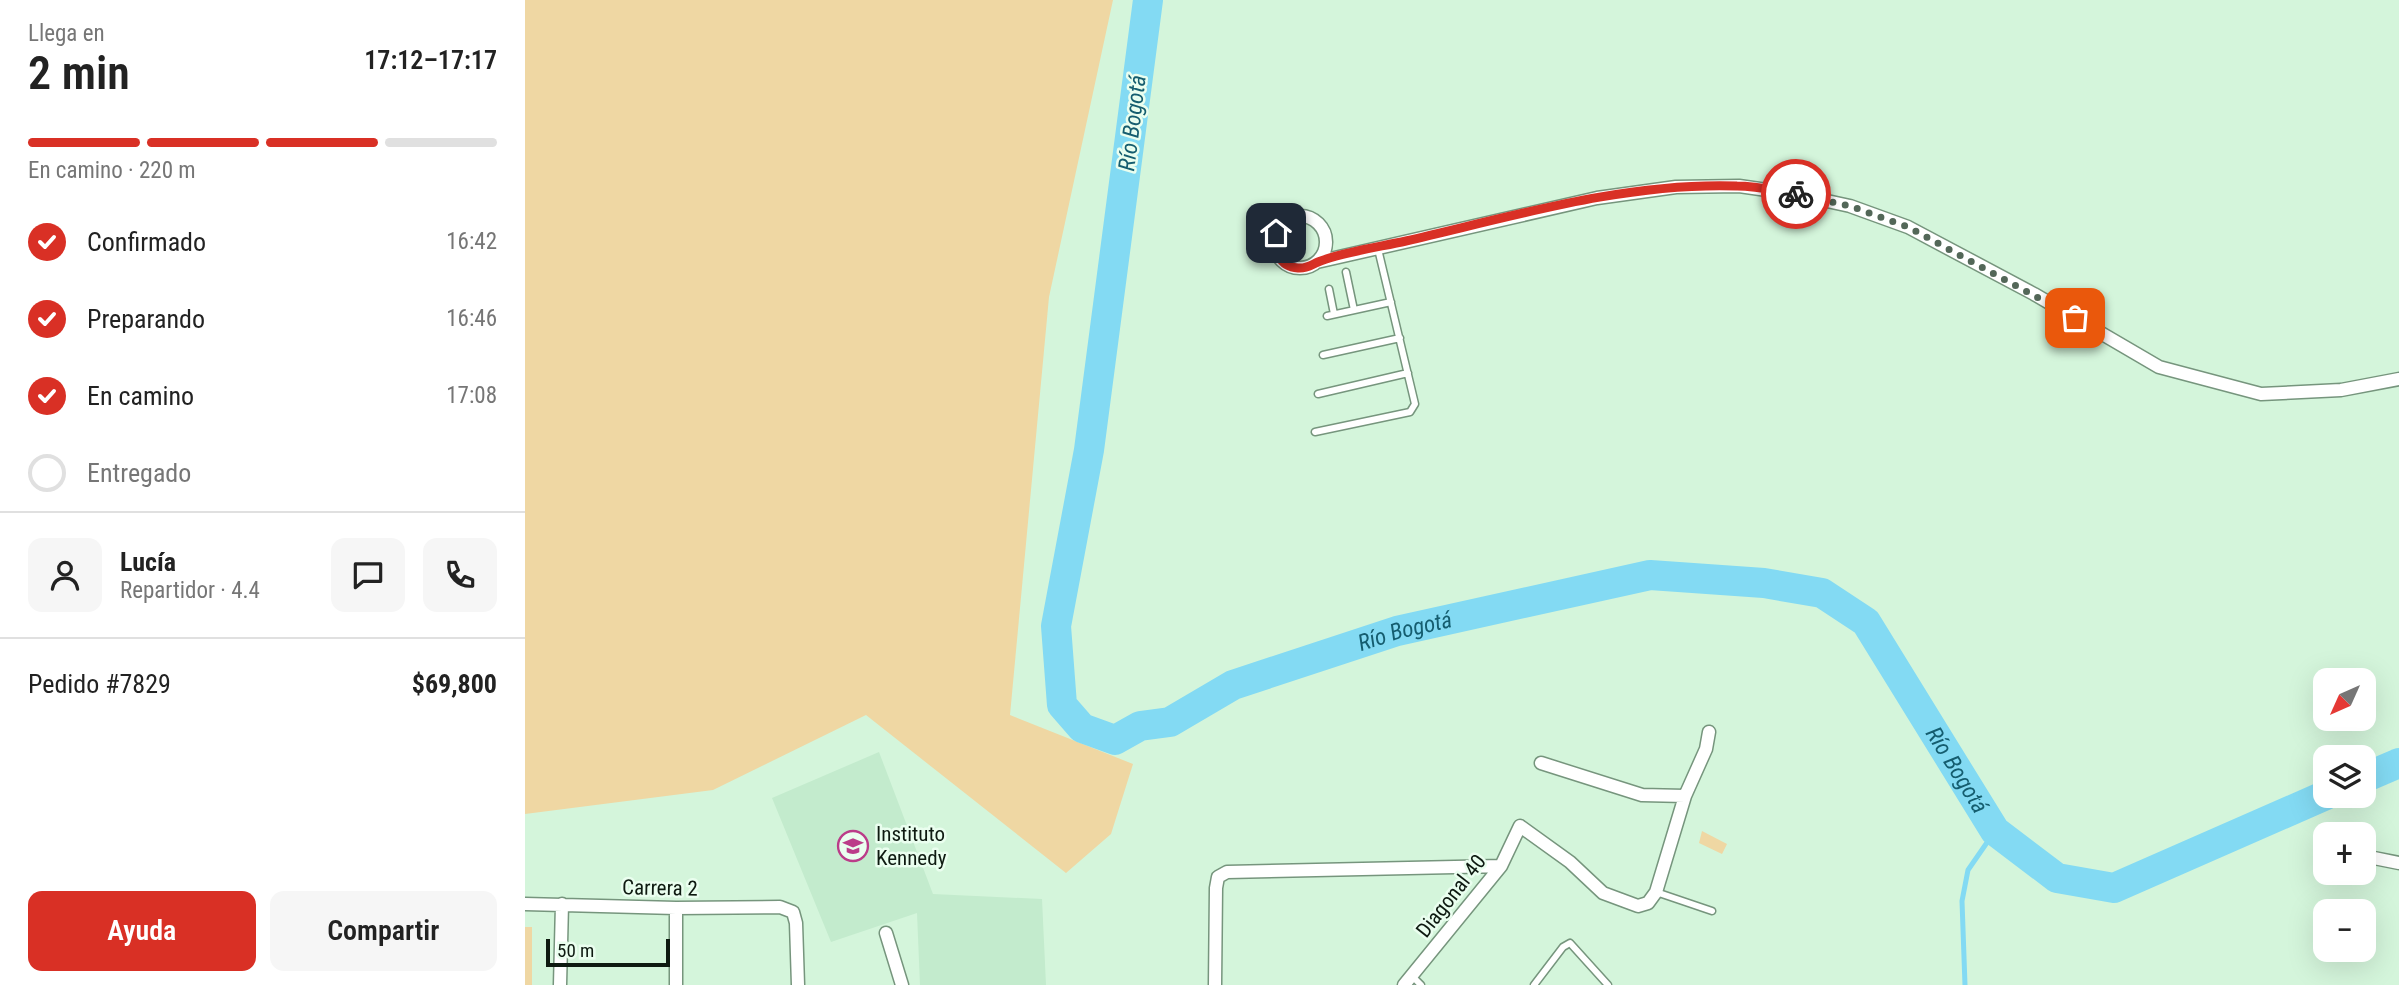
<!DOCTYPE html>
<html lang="es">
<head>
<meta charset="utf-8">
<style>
  body { margin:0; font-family:"Roboto Condensed",sans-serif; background:#f6f6f6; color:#222; height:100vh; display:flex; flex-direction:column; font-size:26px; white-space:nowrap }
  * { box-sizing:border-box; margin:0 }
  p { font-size:23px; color:#767676 }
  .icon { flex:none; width:38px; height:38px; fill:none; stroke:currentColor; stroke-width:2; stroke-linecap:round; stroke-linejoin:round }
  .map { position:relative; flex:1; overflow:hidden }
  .drawer { display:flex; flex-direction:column; background:#fff; width:525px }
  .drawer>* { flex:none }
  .needle { width:46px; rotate:225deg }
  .controls { position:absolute; left:1788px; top:668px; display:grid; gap:14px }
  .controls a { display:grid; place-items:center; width:63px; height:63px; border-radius:14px; background:#fff; box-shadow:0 7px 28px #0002; font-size:35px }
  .scale { position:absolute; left:21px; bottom:18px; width:124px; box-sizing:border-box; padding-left:7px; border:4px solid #0e1a11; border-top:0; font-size:19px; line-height:24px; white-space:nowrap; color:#0e1a11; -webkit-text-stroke:5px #eafeef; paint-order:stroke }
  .pin { position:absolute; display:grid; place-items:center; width:60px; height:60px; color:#fff; margin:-30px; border-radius:14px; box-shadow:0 4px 10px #0006 }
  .courier { position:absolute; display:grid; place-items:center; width:70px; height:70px; margin:-35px; border:5px solid #d93025; border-radius:50%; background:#fff; color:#222; box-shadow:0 2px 9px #0007 }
  .overview em { font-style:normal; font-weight:600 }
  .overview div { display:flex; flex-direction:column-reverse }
  .overview { display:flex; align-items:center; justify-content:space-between; height:119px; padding:0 28px }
  h1 { font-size:46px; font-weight:600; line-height:52px }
  .bar { display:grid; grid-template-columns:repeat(4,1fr); gap:10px 7px; align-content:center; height:84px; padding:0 28px }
  .bar i { height:9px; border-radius:5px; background:#e0e0e0 }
  .bar .current { background:#d93025 }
  .bar p { grid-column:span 4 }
  .line { display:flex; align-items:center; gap:18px; padding:0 28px; border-top:2px solid #e0e0e0 }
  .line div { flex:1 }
  .round { display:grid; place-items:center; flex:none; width:74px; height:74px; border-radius:14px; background:#f6f6f6 }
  ol { padding:0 28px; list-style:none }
  li { display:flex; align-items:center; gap:21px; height:77px }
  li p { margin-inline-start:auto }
  li .icon { padding:7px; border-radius:50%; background:#d93025; color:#fff; stroke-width:4 }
  li:last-child { color:#767676 }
  li i { width:38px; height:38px; border:4px solid #e0e0e0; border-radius:50% }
  .button { display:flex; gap:14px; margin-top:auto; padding:14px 28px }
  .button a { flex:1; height:80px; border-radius:14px; background:#d93025; color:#fff; font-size:28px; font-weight:600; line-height:80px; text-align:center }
  .button a+a { background:#f6f6f6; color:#222 }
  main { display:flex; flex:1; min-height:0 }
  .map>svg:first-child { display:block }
  .built { fill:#c3ebcd }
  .green { fill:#efd7a3 }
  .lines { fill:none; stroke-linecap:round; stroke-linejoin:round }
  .stream { stroke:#83daf3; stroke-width:5 }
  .river { stroke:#83daf3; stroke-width:30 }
  .service-casing { stroke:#76957d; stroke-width:9 }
  .minor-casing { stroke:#76957d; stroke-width:15 }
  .service { stroke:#fff; stroke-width:6 }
  .minor { stroke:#fff; stroke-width:12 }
  .done { stroke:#536758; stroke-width:7; stroke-dasharray:0 12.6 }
  .route { stroke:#d93025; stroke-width:9 }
  .labels { text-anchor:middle; stroke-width:5; stroke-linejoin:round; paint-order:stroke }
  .poi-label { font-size:21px; fill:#0e1a11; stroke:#eafeef; text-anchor:start }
  .street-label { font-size:21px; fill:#0e1a11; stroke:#eafeef }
  .water-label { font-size:23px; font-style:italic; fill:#155d6f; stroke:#eafeef }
</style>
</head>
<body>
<main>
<section class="drawer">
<div class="overview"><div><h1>2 min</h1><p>Llega en</p></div><em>17:12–17:17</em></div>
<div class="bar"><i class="current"></i><i class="current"></i><i class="current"></i><i></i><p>En camino · 220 m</p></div>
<ol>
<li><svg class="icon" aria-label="check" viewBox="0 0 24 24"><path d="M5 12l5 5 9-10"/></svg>Confirmado<p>16:42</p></li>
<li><svg class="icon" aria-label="check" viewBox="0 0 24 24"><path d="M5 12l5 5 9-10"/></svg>Preparando<p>16:46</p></li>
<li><svg class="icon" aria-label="check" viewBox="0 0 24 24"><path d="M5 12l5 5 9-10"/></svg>En camino<p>17:08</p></li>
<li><i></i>Entregado</li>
</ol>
<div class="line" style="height:126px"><a class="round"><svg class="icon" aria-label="person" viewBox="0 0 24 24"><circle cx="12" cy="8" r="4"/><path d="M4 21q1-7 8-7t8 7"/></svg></a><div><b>Lucía</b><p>Repartidor · 4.4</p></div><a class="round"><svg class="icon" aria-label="chat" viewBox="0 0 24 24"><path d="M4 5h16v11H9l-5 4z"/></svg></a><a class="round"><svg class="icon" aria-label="phone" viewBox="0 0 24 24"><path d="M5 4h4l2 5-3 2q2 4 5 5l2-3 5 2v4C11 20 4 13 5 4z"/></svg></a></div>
<div class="line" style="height:91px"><div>Pedido #7829</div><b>$69,800</b></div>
<div class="button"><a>Ayuda</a><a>Compartir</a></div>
</section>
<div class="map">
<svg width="1874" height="985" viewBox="0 0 1874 985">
  <rect width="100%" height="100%" fill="#d4f5db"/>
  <path class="built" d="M354,752L408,894L517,899L521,985H395L392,913L306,942L247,798Z"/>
  <path class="green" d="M0,0H588L524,297L485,715L608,764L586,834L541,873L341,715L188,790L0,814Z
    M1177,831L1202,844L1197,854L1174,843Z
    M0,927H7V985H0Z"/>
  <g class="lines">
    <path class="stream" d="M1440,985L1437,901L1443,870L1470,831"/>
    <g class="river">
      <path id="s1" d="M623,0L564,450L531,626L537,705L557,728L590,740L615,726L645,722L708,685L872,631L1125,575L1239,583L1297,593L1341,622L1470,831L1532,878L1589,888L1801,795"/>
      <path d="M1839,778L1874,763"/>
    </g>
    <g class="service-casing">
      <path id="service" d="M821,272L829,310
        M804,289L809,314
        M802,316L866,302
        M798,355L875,338
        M793,394L883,373
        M790,432L885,412L890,404L853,249
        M1131,892L1187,911
        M887,976L896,985
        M1009,985L1038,947L1045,943L1083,985"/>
    </g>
    <g class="minor-casing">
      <path id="minor" d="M749 242a26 26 0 1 1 52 0a26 26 0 1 1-52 0Z
        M792,262L1072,198L1151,187L1214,186L1270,194L1325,206L1383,227L1509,294L1634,367L1736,394L1816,390L1874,379
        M1016,763L1117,795L1160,796
        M1849,858L1874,863
        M0,904L151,908L255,907L268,912L271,923L273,985
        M361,933L377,985
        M35,985L37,904
        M151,985V908
        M690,985L691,888L693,877L702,872L976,866
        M879,985L976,866L995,826L1045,862L1078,893L1113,906L1123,903L1131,892L1160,796L1181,749L1184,732"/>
    </g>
    <use href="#service" class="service"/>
    <use href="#minor" class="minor"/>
  </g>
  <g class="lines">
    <path class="done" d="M1271,194L1325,206L1383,227L1550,318"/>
    <path class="route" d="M751,233C748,249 754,267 773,268C781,269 786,265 793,262C818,252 854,247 881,241C989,216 1101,182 1212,186C1232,186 1252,191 1271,194"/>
  </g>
  <defs>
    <g id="school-ring" transform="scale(1.575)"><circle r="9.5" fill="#eafeef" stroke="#bb3c89" stroke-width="1.5"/><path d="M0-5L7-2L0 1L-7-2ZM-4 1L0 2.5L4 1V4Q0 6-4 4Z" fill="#bb3c89"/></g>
  </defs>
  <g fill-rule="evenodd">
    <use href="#school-ring" x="328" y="846"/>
  </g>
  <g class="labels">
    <g class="poi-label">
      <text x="351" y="841">Instituto<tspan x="351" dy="24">Kennedy</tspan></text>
    </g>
    <g class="street-label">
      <text transform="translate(135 888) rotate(1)" y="7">Carrera 2</text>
      <text transform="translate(926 896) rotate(-52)" y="7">Diagonal 40</text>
    </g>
    <g class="water-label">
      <text transform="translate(607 123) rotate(-83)" y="8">Río Bogotá</text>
      <text dy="8" stroke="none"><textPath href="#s1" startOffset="1090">Río Bogotá</textPath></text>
      <text dy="8" stroke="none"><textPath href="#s1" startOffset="1741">Río Bogotá</textPath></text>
    </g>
  </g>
</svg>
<div class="controls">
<a><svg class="needle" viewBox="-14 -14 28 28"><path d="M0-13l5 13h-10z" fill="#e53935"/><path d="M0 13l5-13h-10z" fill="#767676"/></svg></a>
<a><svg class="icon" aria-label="layers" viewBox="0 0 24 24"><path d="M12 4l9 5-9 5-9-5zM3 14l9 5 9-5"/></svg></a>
<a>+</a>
<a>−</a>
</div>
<div class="scale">50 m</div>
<div class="pin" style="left:1550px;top:318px;background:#ea580c"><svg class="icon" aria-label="bag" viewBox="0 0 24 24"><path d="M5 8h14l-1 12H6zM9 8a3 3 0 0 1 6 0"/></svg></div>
<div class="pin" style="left:751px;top:233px;background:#1f2937"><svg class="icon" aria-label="home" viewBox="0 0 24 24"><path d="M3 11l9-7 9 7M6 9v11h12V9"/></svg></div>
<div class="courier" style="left:1271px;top:194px"><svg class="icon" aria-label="bike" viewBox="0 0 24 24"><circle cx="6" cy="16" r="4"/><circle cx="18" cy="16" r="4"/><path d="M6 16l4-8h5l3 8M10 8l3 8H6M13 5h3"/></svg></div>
</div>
</main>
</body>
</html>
